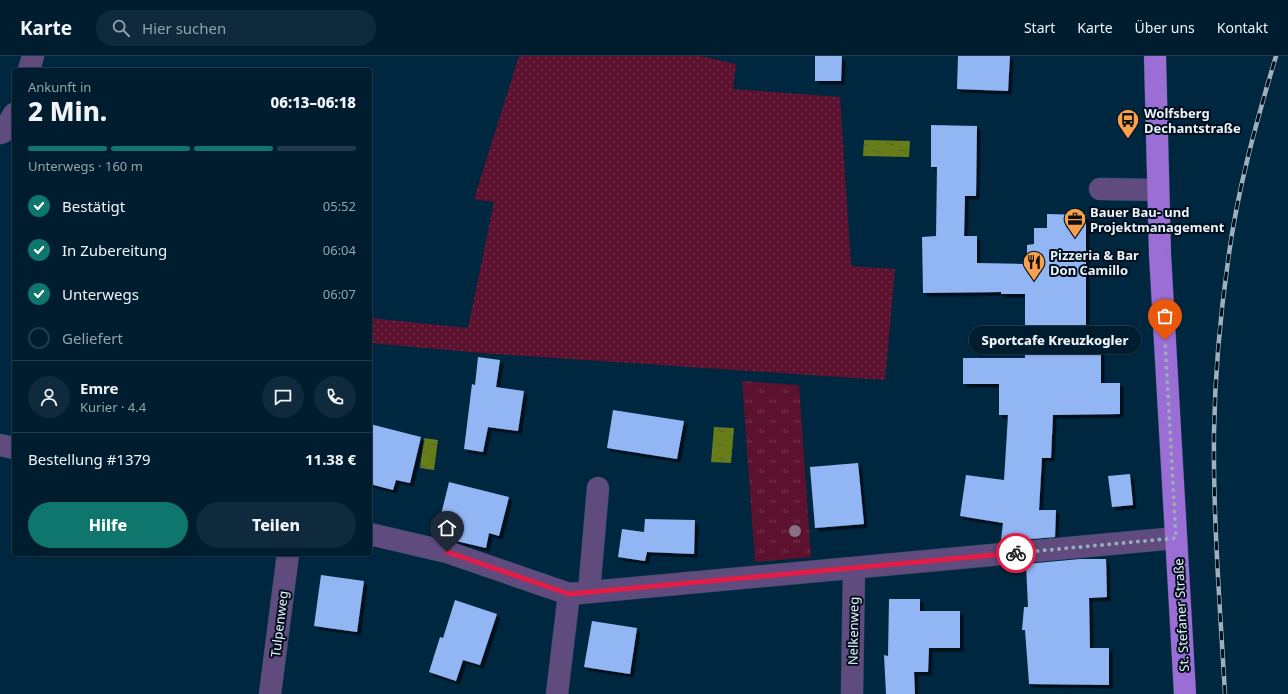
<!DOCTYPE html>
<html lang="de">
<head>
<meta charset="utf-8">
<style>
  body { margin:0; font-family:"Noto Sans",sans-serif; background:#0e2a3c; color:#f1f3f6; height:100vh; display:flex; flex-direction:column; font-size:15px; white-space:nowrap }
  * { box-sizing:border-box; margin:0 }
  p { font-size:13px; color:#95a2ab }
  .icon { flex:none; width:22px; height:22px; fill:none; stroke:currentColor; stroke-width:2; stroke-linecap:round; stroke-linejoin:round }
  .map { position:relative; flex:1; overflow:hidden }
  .details { position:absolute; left:12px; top:12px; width:360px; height:488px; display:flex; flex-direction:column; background:#001d30; border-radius:4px; box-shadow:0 1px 3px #0004,0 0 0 1px #223b4c }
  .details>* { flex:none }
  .pin { position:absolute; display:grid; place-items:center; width:34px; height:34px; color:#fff; margin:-41px -17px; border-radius:50% 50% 50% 0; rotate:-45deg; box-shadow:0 0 4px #0007 }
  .pin .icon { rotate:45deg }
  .courier { position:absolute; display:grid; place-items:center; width:40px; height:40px; margin:-20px; border:3px solid #e11d48; border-radius:50%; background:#fff; color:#222; box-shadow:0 1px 5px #0007 }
  .bubble { position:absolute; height:28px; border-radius:14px; background:#001d30; box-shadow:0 1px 3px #0004,0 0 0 1px #223b4c; font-size:13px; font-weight:800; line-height:28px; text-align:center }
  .overview em { font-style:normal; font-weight:800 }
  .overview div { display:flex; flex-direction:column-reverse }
  .overview { display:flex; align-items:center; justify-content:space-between; height:68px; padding:0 16px }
  h1 { font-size:26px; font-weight:800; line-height:30px }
  .bar { display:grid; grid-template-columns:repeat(4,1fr); gap:6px 4px; align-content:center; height:48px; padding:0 16px }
  .bar i { height:5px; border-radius:3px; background:#223b4c }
  .bar .on { background:#0f766e }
  .bar p { grid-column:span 4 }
  .line { display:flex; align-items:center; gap:10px; padding:0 16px; border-top:1px solid #223b4c }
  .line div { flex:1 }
  .round { display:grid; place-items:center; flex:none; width:42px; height:42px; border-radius:21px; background:#0e2a3c }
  ol { padding:0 16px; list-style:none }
  li { display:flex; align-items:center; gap:12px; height:44px }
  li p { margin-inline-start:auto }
  li .icon { padding:4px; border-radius:50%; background:#0f766e; color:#fff; stroke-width:4 }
  li:last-child { color:#95a2ab }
  li i { width:22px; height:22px; border:2px solid #223b4c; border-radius:50% }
  .button { display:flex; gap:8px; margin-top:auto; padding:8px 16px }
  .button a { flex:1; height:46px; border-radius:24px; background:#0f766e; color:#fff; font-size:16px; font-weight:800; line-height:46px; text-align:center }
  .button a+a { background:#0e2a3c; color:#f1f3f6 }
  header { display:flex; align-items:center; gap:24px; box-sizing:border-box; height:56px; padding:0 20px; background:#001d30; border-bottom:1px solid #223b4c }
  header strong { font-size:19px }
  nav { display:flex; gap:22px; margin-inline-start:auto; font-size:14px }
  .search { width:280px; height:36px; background:#0e2a3c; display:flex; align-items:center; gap:10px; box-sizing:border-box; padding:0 14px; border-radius:22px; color:#95a2ab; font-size:15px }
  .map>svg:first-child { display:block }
  .grass { fill:url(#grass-dots) }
  .park { fill:url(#park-tufts) }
  .water { fill:url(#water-ripples) }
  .building { fill:#92b5f4; filter:url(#shadow) }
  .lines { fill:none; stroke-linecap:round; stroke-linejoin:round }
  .minor-casing { stroke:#21445a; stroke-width:23 }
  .major-casing { stroke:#21445a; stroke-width:23 }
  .minor { stroke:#5f4b7d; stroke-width:22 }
  .major { stroke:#9b6ed6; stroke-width:22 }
  .rail-casing { stroke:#9eb0bc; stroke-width:4.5 }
  .rail { stroke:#000f1e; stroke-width:3; stroke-dasharray:9; stroke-linecap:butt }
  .tree { fill:#887086 }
  .done { stroke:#99acb8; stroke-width:4; stroke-dasharray:0 7.2 }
  .route { stroke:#e11d48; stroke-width:5 }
  .labels { text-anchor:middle; stroke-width:4; stroke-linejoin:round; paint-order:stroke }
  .poi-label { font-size:13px; font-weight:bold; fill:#ecf3f9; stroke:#000f1e; text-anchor:start }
  .street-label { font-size:13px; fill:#ecf3f9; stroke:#000f1e }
</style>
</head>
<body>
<header>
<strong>Karte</strong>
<div class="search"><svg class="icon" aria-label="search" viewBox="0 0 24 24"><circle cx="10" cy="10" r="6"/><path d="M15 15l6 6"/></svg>Hier suchen</div>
<nav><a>Start</a><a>Karte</a><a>Über uns</a><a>Kontakt</a></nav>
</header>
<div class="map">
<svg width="1288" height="638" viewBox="0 0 1288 638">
  <defs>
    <pattern id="grass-dots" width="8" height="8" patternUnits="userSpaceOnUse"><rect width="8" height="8" fill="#5c122f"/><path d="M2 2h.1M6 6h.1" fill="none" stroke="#74354e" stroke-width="1.8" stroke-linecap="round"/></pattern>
    <pattern id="park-tufts" width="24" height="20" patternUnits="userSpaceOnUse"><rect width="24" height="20" fill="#5c122f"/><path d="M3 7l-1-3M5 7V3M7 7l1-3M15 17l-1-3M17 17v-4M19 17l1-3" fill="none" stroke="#74354e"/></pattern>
    <pattern id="water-ripples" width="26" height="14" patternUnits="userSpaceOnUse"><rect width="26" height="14" fill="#677d1a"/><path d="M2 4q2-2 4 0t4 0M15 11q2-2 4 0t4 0" fill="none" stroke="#576332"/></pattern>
    <filter id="shadow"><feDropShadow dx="3.5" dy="3.5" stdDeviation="0" flood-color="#0009"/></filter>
  </defs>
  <rect width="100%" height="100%" fill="#002740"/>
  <path class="grass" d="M519,0H700L736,8L733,33L840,41L851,210L895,213L885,324L482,297L370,287V262L468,272L494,146L474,143Z"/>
  <path class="park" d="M742,325L799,329L811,501L755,506Z"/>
  <path class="water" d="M864,84L910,85L909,101L863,100Z
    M714,371L734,372L731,407L711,406Z
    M424,382L438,384L434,414L420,412Z"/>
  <path class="building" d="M815,0H842L841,25H815Z
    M958,0H1010L1008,35L957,33Z
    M931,69L977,70L976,140H965L964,180H977V207L1027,208V189L1034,188V172H1047V158L1086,159V274H1101V327H1120V358L1053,359L1051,402H1042L1039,454H1056L1055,481L1008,485L1001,484L1003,467L960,460L966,419L1004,424L1008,359H999V328H963V302H1025V238H1001V236L923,237L922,181L936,180L937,111H931Z
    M478,301L500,304L496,331L524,335L518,375L488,371L483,396L464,393L472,328L475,329Z
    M613,354L684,365L677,403L607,392Z
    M370,368L421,381L410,427L396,424L393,434L370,428Z
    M858,407L864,468L815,472L810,411Z
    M1130,418L1133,449L1112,451L1108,420Z
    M449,426L509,441L499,480L489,477L486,492L452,484L455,471L439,467Z
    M645,463L695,464L694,498L647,496L645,505L618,501L622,473L644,476Z
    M1080,503H1106L1107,541L1089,542L1090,592H1109V629L1029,628L1025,574H1022L1024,551H1028L1026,508Z
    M321,519L364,525L357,576L314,570Z
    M889,543H920V555H960V592H929L928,616H914L915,638H886L884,599L888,600Z
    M455,544L497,558L480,609L463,604L456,625L429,616L440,581L443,582Z
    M592,565L637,572L630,618L584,611Z"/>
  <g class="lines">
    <g class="minor-casing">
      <path id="minor" d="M29,14L33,0
        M0,77L3,76L14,58
        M1100,133L1158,134
        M0,389L14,392
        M370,478L447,496L569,538L1176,482
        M589,536L598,432
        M270,638L288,498
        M557,638L569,538
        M852,638L854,512"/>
    </g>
    <g class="major-casing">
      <path id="major" d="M1155,0L1160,198L1185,638"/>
    </g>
    <use href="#minor" class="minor"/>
    <use href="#major" class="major"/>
    <g class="rail-casing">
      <path id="rail" d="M1225,638C1220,551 1213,463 1214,376C1215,319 1220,261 1228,205C1237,135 1256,67 1276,0"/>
    </g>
    <use href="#rail" class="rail"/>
  </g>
  <circle class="tree" cx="795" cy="475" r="6"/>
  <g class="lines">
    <path class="done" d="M1016,497L1176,482L1165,284"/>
    <path class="route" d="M447,496L569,538L1016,497"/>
  </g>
  <defs>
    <g id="bus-pin" transform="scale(1.15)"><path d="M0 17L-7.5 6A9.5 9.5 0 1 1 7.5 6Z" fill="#f8a04b" stroke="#000f1e"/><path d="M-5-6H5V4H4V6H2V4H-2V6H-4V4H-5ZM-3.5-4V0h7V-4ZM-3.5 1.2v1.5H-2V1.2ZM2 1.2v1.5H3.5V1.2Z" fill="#111"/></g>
    <g id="office-pin" transform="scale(1.15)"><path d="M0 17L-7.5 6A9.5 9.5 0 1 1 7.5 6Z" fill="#f8a04b" stroke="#000f1e"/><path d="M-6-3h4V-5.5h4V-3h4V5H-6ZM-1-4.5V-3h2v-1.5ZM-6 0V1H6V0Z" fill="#111"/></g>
    <g id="restaurant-pin" transform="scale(1.15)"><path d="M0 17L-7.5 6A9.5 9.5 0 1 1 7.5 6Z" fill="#f8a04b" stroke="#000f1e"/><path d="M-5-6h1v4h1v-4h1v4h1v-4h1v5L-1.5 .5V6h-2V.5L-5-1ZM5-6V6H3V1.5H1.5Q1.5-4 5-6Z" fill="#111"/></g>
  </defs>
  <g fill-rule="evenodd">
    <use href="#bus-pin" x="1128" y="64"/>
    <use href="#office-pin" x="1075" y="163"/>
    <use href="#restaurant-pin" x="1034" y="206"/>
  </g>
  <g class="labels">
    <g class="poi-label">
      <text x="1144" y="62">Wolfsberg<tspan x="1144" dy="15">Dechantstraße</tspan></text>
      <text x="1090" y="161">Bauer Bau- und<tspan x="1090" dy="15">Projektmanagement</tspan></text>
      <text x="1050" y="204">Pizzeria &amp; Bar<tspan x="1050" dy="15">Don Camillo</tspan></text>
    </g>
    <g class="street-label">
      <text transform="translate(1181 559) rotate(-93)" y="5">St. Stefaner Straße</text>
      <text transform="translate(279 568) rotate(-83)" y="5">Tulpenweg</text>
      <text transform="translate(853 575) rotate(-89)" y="5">Nelkenweg</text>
    </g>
  </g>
</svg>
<div class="pin" style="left:1165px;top:284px;background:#ea580c"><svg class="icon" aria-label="bag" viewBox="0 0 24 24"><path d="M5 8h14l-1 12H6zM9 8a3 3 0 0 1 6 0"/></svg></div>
<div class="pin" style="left:447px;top:496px;background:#1f2937"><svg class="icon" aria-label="home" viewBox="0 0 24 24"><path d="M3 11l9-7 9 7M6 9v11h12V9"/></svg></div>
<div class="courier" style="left:1016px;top:497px"><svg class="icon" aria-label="bike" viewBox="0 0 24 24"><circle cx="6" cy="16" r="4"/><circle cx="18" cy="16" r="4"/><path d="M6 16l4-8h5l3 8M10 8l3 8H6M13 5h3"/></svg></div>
<div class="bubble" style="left:969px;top:270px;width:172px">Sportcafe Kreuzkogler</div>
<section class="details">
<div class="overview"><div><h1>2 Min.</h1><p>Ankunft in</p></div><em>06:13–06:18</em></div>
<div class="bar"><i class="on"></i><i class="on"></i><i class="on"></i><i></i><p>Unterwegs · 160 m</p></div>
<ol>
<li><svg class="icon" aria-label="check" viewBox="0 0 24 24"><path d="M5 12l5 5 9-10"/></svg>Bestätigt<p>05:52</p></li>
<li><svg class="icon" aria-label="check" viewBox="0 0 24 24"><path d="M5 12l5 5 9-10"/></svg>In Zubereitung<p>06:04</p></li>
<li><svg class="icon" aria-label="check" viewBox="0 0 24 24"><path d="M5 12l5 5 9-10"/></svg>Unterwegs<p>06:07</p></li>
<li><i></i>Geliefert</li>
</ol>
<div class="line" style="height:72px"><a class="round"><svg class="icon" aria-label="person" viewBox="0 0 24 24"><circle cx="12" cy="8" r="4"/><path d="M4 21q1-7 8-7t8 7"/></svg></a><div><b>Emre</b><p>Kurier · 4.4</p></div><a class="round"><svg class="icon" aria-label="chat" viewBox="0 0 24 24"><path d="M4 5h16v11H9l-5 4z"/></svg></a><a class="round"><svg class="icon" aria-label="phone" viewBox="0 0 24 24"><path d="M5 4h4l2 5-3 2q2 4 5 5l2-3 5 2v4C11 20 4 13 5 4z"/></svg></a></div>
<div class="line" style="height:52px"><div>Bestellung #1379</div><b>11.38 €</b></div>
<div class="button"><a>Hilfe</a><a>Teilen</a></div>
</section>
</div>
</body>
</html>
